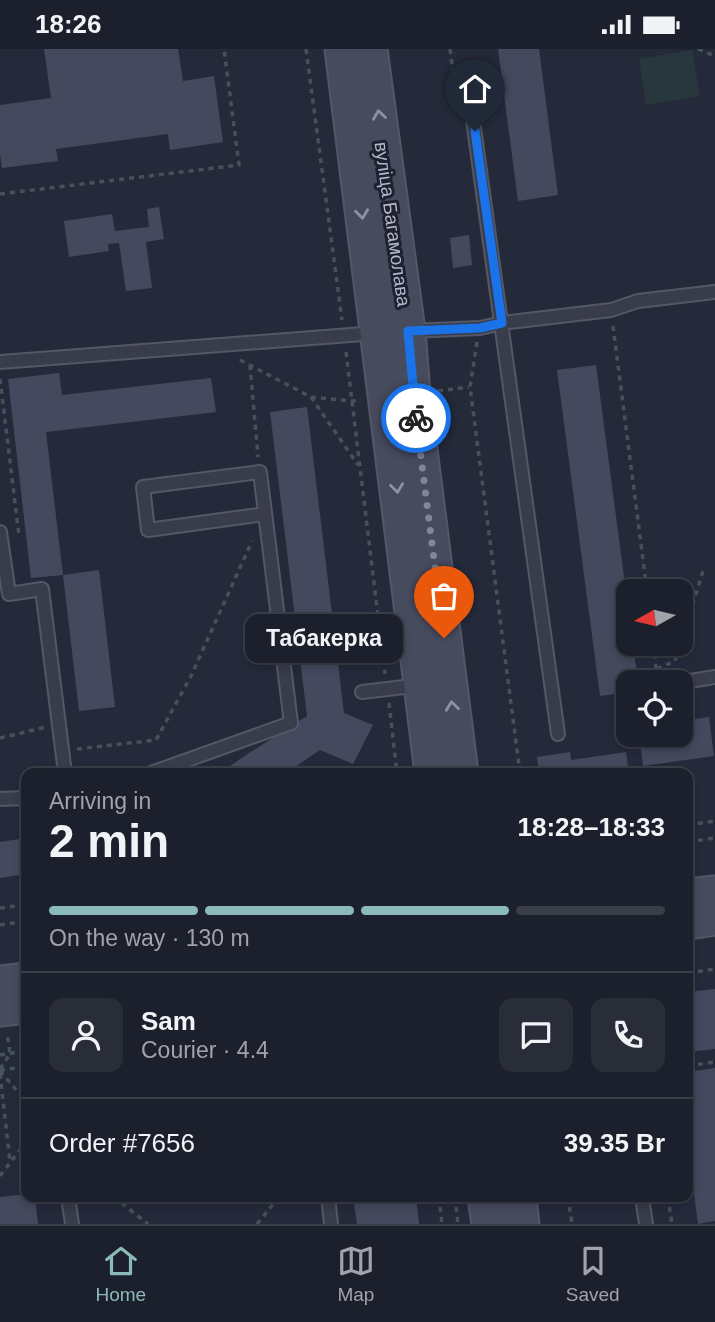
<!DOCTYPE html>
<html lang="en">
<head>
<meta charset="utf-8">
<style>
  body { margin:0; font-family:Arial,sans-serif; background:#292d38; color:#f1f3f6; height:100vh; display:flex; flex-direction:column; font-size:26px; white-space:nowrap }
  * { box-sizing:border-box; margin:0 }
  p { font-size:23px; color:#a0a3a9 }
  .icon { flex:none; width:38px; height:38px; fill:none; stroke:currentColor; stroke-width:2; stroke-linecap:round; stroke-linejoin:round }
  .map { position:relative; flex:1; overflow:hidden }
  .drawer { position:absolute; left:21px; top:719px; width:672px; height:434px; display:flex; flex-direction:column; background:#1c202c; border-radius:14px; box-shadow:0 4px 10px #0003,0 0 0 2px #3a3e48 }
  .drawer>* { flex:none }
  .needle { width:46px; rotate:262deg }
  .tools { position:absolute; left:616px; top:530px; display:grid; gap:14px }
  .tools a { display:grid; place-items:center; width:77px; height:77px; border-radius:14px; background:#1c202c; box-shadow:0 4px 10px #0003,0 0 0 2px #3a3e48; font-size:35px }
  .pin { position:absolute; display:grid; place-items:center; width:60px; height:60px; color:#fff; margin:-72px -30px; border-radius:50% 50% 50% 0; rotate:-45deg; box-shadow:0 0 7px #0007 }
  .pin .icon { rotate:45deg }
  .courier { position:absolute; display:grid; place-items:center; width:70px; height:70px; margin:-35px; border:5px solid #1a73e8; border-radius:50%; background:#fff; color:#222; box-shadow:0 2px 9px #0007 }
  .bubble { position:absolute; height:49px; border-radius:14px; background:#1c202c; box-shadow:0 4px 10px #0003,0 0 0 2px #3a3e48; font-size:23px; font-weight:700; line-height:49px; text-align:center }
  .headline em { font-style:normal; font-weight:700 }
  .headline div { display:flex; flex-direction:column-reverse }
  .headline { display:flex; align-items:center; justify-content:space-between; height:119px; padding:0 28px }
  h1 { font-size:46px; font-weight:700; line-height:52px }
  .bar { display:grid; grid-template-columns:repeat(4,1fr); gap:10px 7px; align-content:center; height:84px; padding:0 28px }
  .bar i { height:9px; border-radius:5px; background:#3a3e48 }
  .bar .on { background:#8bbbb9 }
  .bar p { grid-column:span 4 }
  .line { display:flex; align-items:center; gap:18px; padding:0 28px; border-top:2px solid #3a3e48 }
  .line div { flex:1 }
  .round { display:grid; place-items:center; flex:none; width:74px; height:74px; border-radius:14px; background:#292d38 }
  .status { display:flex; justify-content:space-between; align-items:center; height:49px; padding:0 35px; background:#1c202c; direction:ltr }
  .status svg { height:19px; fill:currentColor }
  .dock { display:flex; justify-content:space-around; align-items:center; height:98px; border-top:2px solid #3a3e48; background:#1c202c; font-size:19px; color:#a0a3a9 }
  .dock a { display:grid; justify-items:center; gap:4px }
  .dock .on { color:#8bbbb9 }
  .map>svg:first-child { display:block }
  .green { fill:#28373d }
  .building { fill:#44495d }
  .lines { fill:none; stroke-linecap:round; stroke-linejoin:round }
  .lane-casing { stroke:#545766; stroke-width:16 }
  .secondary-casing { stroke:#545766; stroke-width:37 }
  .path { stroke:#455259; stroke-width:3.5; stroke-dasharray:5 5; stroke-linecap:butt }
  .lane { stroke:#383c4b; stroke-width:12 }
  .secondary { stroke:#474b5e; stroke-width:33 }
  .oneway { stroke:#8e91a2 }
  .done { stroke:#828696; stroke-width:7; stroke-dasharray:0 12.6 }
  .route { stroke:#1a73e8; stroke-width:9 }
  .labels { text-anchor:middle; stroke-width:6; stroke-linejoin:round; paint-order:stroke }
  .street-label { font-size:19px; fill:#b4b7c7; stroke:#1e2130 }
</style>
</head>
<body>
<div class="status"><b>18:26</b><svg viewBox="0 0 49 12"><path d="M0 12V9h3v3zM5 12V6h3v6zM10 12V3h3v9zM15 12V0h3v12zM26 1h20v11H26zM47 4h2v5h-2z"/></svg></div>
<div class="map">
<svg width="715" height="1175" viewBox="0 0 715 1175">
  <rect width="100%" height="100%" fill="#252a3b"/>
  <path class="green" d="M692,1L700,47L646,56L639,10Z"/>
  <path class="building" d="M44,0H178L183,32L214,27L223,93L170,101L168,85L56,100L58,112L2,119L0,105V56L51,49Z
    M498,0H539L558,146L518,152Z
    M159,158L164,190L146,193L152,239L126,242L119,194L108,195L109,202L69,208L64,172L112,165L115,182L149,178L147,160Z
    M469,186L472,216L453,219L450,189Z
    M596,316L628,558V595H633L638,634H628V643L600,647L557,321Z
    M59,324L62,346L211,329L216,363L46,383L63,526L99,521L115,658L79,662L63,526L31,529L8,330Z
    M307,358L344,664L373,676L353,715L320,701L286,724H220L246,706L307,667L270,363Z
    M709,668L714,707L643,717L639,686H681V672Z
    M570,703L571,711L626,703L629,724H539L537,708Z
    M26,789V825L0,829V793Z
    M715,940V1000L688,1003V943Z
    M715,1019V1172L698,1175L688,1099V1023Z
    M26,1145V1148H35L38,1175H0V1148Z
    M353,1148H416L419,1175H357Z"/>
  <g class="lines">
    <g class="lane-casing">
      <path id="lane" d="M467,28L558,685
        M408,282L480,279L502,274L611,261L638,252L715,243
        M0,313L376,284
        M0,483L9,545L42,540L65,724
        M678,634L715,628
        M362,643L421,636
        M151,724L291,674L260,423L143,438L148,481L265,465
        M0,750L26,749
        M68,1148L72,1175
        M328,1148L331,1175
        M642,1148L646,1175"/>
    </g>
    <g class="secondary-casing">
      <path id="secondary" d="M342,0L432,724
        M370,0L408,282L413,345L461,724
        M688,847L715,844
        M688,873L715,869
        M0,934L26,931
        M0,960L26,957
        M485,1148L489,1175
        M519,1148L522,1175"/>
    </g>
    <path class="path" d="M306,0L342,271
      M450,0L453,22
      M698,0L715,7
      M0,145L239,116L224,0
      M613,277L647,542
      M477,293L470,338L520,724
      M346,303L385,625
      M240,311L311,348L358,416
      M250,316L258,408
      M0,330L19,487
      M438,342L469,338
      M311,348L352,352L361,351
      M681,594L703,522
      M653,595L658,634
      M657,620L675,612L681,595
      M389,654L397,724
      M0,689L46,678
      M77,700L156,691L191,627L252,492
      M688,776L715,772
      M688,793L715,789
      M0,859L26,856
      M0,876L26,872
      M688,924L715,920
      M0,1006L26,1002
      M688,1017L715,1013
      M0,1020L10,1005L7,983
      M0,1021L26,1018
      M0,1022L26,1052
      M0,1025L10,1113
      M0,1127L26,1093
      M114,1148L148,1175
      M439,1148L442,1175
      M455,1148L458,1175
      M568,1148L572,1175
      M668,1148L672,1175
      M257,1175L279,1148"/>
    <use href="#lane" class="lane"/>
    <use href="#secondary" class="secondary"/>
  </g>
  <defs><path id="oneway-chevron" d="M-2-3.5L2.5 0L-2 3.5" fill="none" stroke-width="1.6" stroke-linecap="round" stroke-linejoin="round" transform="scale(1.75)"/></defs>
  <g class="oneway">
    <use href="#oneway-chevron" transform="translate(379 66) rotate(-98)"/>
    <use href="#oneway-chevron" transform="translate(362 165) rotate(83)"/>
    <use href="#oneway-chevron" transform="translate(397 439) rotate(83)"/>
    <use href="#oneway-chevron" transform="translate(452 657) rotate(-97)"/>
  </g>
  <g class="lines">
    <path class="done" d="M416,369L444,589"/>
    <path class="route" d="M416,369L408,282L480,279L502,274L475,82"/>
  </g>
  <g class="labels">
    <g class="street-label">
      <text transform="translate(393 175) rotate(82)" y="7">вуліца Багамолава</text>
    </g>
  </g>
</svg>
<div class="tools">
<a><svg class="needle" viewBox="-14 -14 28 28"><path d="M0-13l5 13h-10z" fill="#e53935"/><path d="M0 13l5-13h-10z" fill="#a0a3a9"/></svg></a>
<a><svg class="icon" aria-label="locate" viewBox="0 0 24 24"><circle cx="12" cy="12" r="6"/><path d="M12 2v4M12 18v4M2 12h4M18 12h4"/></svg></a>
</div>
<div class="pin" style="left:444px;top:589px;background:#ea580c"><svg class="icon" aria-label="bag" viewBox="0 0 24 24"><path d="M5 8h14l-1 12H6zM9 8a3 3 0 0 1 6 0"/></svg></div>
<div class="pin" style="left:475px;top:82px;background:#1f2937"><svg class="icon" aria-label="home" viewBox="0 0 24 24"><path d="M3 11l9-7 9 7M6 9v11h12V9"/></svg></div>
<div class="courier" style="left:416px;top:369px"><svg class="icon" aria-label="bike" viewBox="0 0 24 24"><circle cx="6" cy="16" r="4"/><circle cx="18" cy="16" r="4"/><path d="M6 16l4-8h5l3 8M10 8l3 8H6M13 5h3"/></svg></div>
<div class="bubble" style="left:245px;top:565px;width:158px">Табакерка</div>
<section class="drawer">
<div class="headline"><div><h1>2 min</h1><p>Arriving in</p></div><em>18:28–18:33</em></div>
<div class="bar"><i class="on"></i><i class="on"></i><i class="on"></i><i></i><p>On the way · 130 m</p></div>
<div class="line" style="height:126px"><a class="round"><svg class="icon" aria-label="person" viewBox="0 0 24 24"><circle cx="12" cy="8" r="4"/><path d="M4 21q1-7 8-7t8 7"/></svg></a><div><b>Sam</b><p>Courier · 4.4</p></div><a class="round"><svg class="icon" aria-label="chat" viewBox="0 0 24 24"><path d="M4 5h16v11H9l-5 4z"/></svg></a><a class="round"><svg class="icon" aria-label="phone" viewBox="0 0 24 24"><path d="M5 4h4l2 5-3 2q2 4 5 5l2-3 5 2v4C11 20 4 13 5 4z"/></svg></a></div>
<div class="line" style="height:91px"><div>Order #7656</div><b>39.35 Br</b></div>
</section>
</div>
<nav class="dock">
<a class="on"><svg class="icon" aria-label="home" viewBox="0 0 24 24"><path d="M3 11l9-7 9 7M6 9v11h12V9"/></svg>Home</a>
<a><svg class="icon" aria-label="map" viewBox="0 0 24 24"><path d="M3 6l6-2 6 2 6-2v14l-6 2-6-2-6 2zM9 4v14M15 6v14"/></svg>Map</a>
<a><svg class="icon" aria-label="saved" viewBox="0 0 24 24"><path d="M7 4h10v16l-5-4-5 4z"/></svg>Saved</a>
</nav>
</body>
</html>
